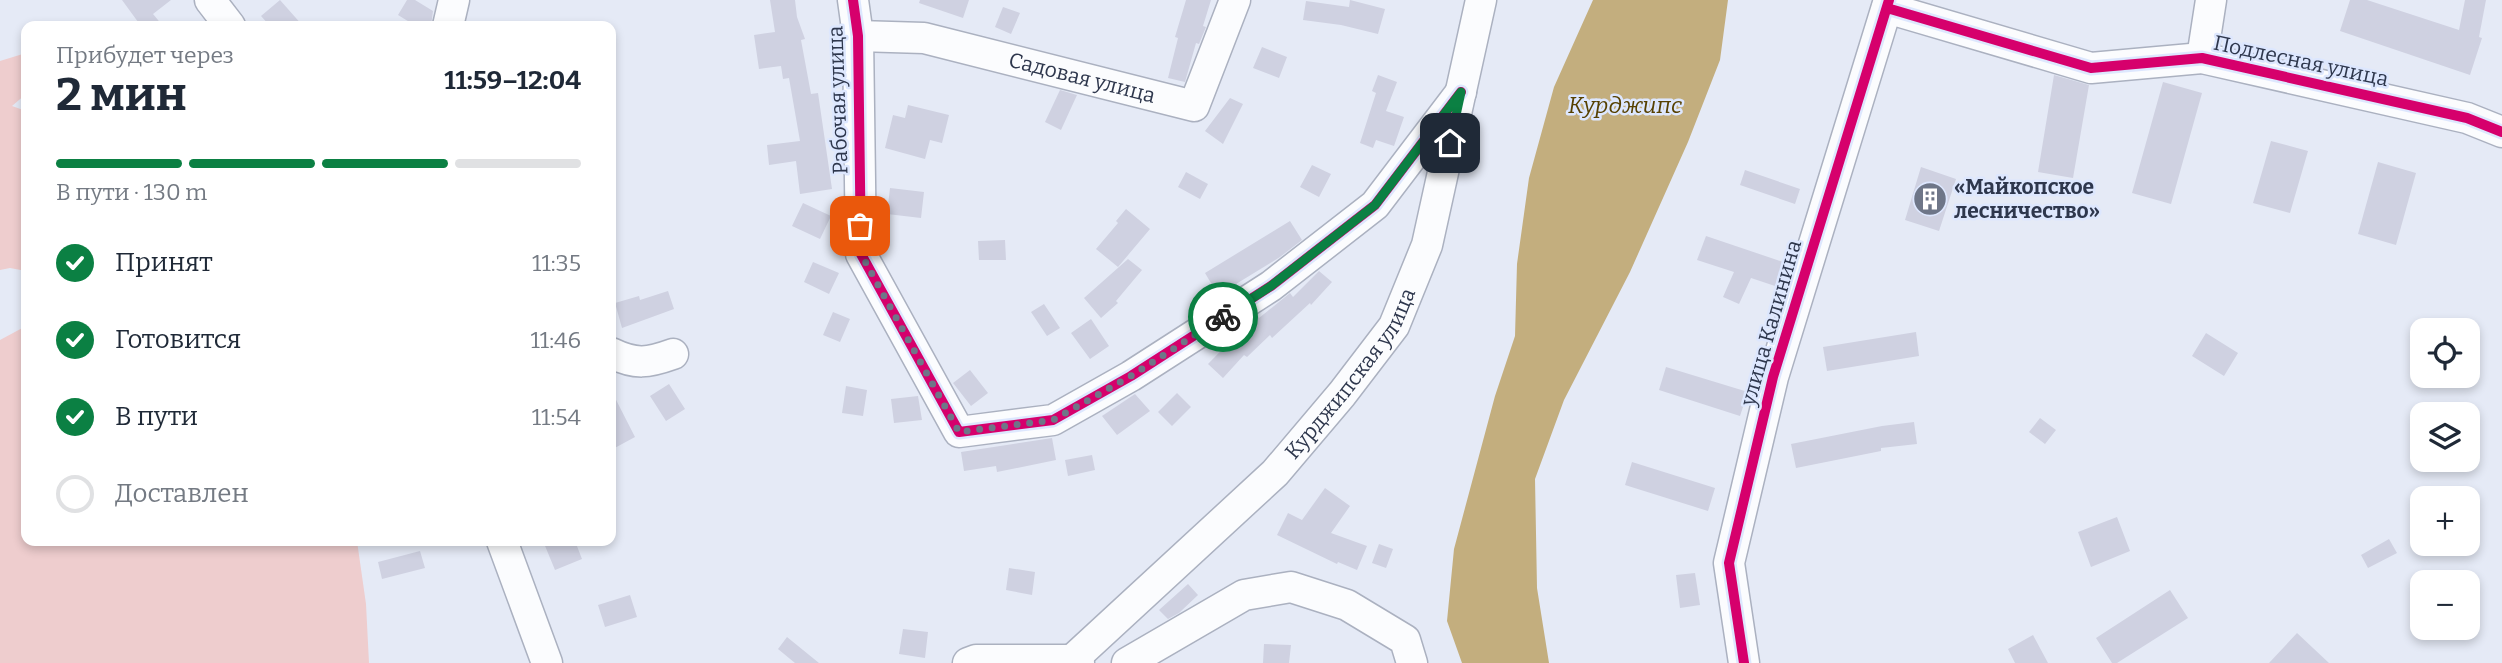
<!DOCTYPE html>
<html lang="ru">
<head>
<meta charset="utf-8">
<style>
  body { margin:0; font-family:Bitter,serif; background:#f6f6f7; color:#1f2937; height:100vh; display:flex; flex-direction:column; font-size:26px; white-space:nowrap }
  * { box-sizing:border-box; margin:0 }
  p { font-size:23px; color:#747a83 }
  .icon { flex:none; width:38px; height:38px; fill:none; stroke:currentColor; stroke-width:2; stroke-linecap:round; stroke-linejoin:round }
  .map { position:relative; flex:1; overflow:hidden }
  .drawer { position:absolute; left:21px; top:21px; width:595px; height:525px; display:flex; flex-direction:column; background:#fff; border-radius:14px; box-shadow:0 4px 10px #0003 }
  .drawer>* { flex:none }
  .fabs { position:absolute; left:2410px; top:318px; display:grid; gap:14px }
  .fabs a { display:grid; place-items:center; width:70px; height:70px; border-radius:14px; background:#fff; box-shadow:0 4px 10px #0003; font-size:35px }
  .pin { position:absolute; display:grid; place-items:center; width:60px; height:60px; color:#fff; margin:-30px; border-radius:14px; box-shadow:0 4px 10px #0006 }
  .courier { position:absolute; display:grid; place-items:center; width:70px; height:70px; margin:-35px; border:5px solid #0b8043; border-radius:50%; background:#fff; color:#222; box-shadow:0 2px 9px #0007 }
  .overview em { font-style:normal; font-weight:700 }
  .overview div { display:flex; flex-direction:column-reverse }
  .overview { display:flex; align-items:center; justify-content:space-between; height:119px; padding:0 35px }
  h1 { font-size:46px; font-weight:700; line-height:52px }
  .bar { display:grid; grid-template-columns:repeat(4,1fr); gap:10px 7px; align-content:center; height:84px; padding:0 35px }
  .bar i { height:9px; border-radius:5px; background:#e0e1e3 }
  .bar .current { background:#0b8043 }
  .bar p { grid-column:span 4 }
  ol { padding:0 35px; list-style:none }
  li { display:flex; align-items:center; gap:21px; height:77px }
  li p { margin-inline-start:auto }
  li .icon { padding:7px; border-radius:50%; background:#0b8043; color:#fff; stroke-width:4 }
  li:last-child { color:#747a83 }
  li i { width:38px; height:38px; border:4px solid #e0e1e3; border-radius:50% }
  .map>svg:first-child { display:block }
  .green { fill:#eecdce }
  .water { fill:#c3ae7e }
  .building { fill:#cfd1e1 }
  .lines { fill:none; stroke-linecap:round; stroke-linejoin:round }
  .minor-casing { stroke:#abb1c0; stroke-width:33 }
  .minor { stroke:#fbfcfe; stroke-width:30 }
  .cycleway-casing { stroke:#dde7fe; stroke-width:15 }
  .cycleway { stroke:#d6006c; stroke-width:10 }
  .done { stroke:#6e7688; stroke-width:7; stroke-dasharray:0 12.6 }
  .route { stroke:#0b8043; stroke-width:9 }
  .labels { text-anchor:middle; stroke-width:5; stroke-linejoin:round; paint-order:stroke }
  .street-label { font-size:21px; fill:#2e374d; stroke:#dde7fe }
  .poi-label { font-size:21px; font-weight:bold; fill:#2e374d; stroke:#dde7fe; text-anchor:start }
  .water-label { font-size:23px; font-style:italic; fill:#564000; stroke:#dde7fe }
</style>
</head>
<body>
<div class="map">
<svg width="2502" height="663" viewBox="0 0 2502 663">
  <rect width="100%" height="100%" fill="#e5eaf6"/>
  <path class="green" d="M26,53V94L12,106L26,111V271L10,268L0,270V61Z
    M26,326V541H357L366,604L369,663H0V340Z"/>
  <path class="water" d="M1593,0H1728L1720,60L1688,142L1630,272L1564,400L1535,479L1537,588L1549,663H1462L1447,621L1454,549L1495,396L1515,336L1517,264L1529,178L1554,87Z"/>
  <path class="building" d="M122,0H171L153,14L163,26H141Z
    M280,0L303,26H270L261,16Z
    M407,0H415L433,11L431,26H416L398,15Z
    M770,0H795L797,17L805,39L801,40L811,94L818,93L832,189L800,194L796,161L769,165L767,145L800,141L789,78L783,79L781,66L759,69L754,35L775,32Z
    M920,0H969L963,18L919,3Z
    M1186,0H1211L1203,26L1206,27L1199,44L1196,43L1185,82L1168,78L1178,38L1175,37Z
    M1350,0L1385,9L1378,34L1341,25L1303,20L1306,1L1349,7Z
    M2350,0H2367L2459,30L2465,0H2486L2479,37L2482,38L2470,75L2340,31Z
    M1003,7L1020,13L1011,34L995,27Z
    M1262,47L1287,57L1279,78L1253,68Z
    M1378,75L1397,82L1386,111L1404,117L1394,146L1376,140L1373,148L1360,143L1376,93L1372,91Z
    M2054,75L2089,85L2073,178L2038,172Z
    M2163,82L2202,93L2171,204L2132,193Z
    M1060,90L1077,95L1061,130L1045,122Z
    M1230,98L1243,104L1223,144L1205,131Z
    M908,105L949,115L942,143L930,140L925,159L885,148L893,115L905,118Z
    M2271,141L2308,151L2290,213L2253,203Z
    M2378,162L2416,173L2396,245L2358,234Z
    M1312,165L1331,174L1319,197L1300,187Z
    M1921,167L1956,179L1939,231L1905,220Z
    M1745,170L1800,189L1795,204L1740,185Z
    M1186,172L1208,184L1200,199L1178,187Z
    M890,188L924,192L921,218L887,214Z
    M803,203L831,216L820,239L792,226Z
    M1126,209L1150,229L1118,267L1096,249L1118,223L1116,221Z
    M1290,221L1302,240L1280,257L1218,295L1205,273Z
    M1706,236L1786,263L1778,287L1751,278L1739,304L1723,297L1734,272L1697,260Z
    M1005,240L1006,260H979L978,241Z
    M1128,259L1142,270L1116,301L1118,303L1101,318L1084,298Z
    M813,262L839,273L829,294L804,282Z
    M1319,271L1332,282L1311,305L1310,303L1272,338L1270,335L1247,357L1244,355L1223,378L1208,364L1254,317L1257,316L1259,318L1290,293L1293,297Z
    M668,291L674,309L622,328L615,303L639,296L640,300Z
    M1044,304L1060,328L1047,336L1031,312Z
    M833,312L850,319L840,342L823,335Z
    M1091,319L1109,346L1090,359L1071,333Z
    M1916,332L1919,356L1827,371L1823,347Z
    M2206,333L2238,353L2224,376L2192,356Z
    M1666,367L1748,392L1740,416L1659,390Z
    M970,370L988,393L971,406L953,383Z
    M669,384L685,409L666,421L650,396Z
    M846,386L867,390L863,416L842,413Z
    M611,390L635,437L611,450Z
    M1177,393L1191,407L1172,426L1158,412Z
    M1135,394L1150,411L1117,435L1102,416Z
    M918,396L922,420L894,423L891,399Z
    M2040,418L2056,430L2045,444L2029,432Z
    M1914,422L1917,444L1881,448V451L1796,468L1791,444L1882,426Z
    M1052,438L1056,460L997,472L996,466L964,471L961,452Z
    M1092,455L1095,470L1068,476L1065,460Z
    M1632,462L1715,488L1708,511L1625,485Z
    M1325,488L1350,506L1331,533L1367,546L1357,570L1338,562L1337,564L1277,535L1288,513L1302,520Z
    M2117,517L2130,551L2091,567L2078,532Z
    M2389,539L2397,553L2368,568L2361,555Z
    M543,541H575L582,559L555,570Z
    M1379,544L1393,549L1386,568L1372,563Z
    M420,551L425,568L382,579L378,562Z
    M1009,568L1035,572L1032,595L1006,590Z
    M1695,573L1700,605L1680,608L1676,575Z
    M1188,584L1198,595L1179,613L1168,619L1159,610Z
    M2170,590L2188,618L2117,663H2112L2096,638Z
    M630,595L637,617L605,627L598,605Z
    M903,629L928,632L925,658L899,654Z
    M2297,633L2329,663H2269Z
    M2033,635L2048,663H2015L2008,649Z
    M787,637L819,663H795L778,649Z
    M1264,644L1291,645L1289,663H1263Z"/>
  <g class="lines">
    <g class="minor-casing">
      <g id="minor">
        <path d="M210,0L230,26"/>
        <path d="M853,0L858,36L861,254L959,432L1053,420L1131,376L1271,286L1375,205L1461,92"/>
        <path d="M1887,8L2091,68L2202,58L2467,118L2502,132"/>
        <path d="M448,26L454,0"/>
        <path id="s1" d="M858,36L924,38L1194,106L1235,0"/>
        <path d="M2202,58L2211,0"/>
        <path d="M611,353C636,365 648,363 673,354"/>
        <path d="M502,541L547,663"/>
        <path d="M968,663L976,660H1071L1079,663"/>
        <path id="s2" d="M1069,663L1275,473L1342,394L1394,326L1427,245L1481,0"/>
        <path d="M1127,663L1244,595L1291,587L1347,605L1405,640L1412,663"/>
        <path d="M1744,663L1729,563L1773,377L1889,0"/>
      </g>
    </g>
    <use href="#minor" class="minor"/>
    <g class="cycleway-casing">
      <path id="cycleway" d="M853,0L858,36L861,254L959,432L1053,420L1131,376L1271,286L1375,205L1461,92
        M1887,8L2091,68L2202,58L2467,118L2502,132
        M1744,663L1729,563L1773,377L1889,0"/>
    </g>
    <use href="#cycleway" class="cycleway"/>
  </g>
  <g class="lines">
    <path class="done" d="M860,226L861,254L959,432L1053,420L1131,376L1223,317"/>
    <path class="route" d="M1223,317L1271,286L1375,205L1461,92L1450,143"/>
  </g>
  <defs>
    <g id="building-disc" transform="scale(1.75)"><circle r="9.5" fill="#6e7688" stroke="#dde7fe"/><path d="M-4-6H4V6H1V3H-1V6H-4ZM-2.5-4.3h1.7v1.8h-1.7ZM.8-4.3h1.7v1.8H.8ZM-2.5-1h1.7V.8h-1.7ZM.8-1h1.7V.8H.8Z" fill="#fff"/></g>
  </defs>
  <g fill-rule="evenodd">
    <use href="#building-disc" x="1930" y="199"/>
  </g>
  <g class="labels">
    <g class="street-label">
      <text transform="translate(2301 61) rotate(12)" y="7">Подлесная улица</text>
      <text dy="7" stroke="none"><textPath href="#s1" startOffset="229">Садовая улица</textPath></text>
      <text transform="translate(838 100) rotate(-92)" y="7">Рабочая улица</text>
      <text transform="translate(1771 323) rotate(-74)" y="7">улица Калинина</text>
      <text dy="7" stroke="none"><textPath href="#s2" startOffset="406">Курджипская улица</textPath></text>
    </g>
    <g class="poi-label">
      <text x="1954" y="194">«Майкопское<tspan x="1954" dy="24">лесничество»</tspan></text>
    </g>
    <g class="water-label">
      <text x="1625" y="113">Курджипс</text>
    </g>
  </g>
</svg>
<div class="fabs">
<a><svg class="icon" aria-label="locate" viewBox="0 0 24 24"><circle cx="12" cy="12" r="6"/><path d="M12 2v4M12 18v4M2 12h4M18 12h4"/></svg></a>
<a><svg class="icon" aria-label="layers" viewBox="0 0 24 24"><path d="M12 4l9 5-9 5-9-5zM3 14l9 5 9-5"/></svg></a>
<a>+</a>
<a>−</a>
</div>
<div class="pin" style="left:860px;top:226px;background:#ea580c"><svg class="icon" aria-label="bag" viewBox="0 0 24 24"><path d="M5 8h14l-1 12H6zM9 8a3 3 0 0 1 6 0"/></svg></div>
<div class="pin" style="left:1450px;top:143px;background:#1f2937"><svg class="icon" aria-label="home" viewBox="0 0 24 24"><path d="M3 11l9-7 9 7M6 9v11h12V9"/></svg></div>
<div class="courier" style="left:1223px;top:317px"><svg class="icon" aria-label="bike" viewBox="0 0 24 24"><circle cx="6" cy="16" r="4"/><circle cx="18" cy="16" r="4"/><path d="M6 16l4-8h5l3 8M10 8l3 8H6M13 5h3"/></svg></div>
<section class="drawer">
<div class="overview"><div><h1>2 мин</h1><p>Прибудет через</p></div><em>11:59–12:04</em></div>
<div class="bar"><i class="current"></i><i class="current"></i><i class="current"></i><i></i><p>В пути · 130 m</p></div>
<ol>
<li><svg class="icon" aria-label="check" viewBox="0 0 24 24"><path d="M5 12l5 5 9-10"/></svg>Принят<p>11:35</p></li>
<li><svg class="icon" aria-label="check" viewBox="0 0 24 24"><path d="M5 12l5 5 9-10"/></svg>Готовится<p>11:46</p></li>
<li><svg class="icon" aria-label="check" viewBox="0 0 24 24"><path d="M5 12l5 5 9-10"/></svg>В пути<p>11:54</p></li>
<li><i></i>Доставлен</li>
</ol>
</section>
</div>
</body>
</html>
